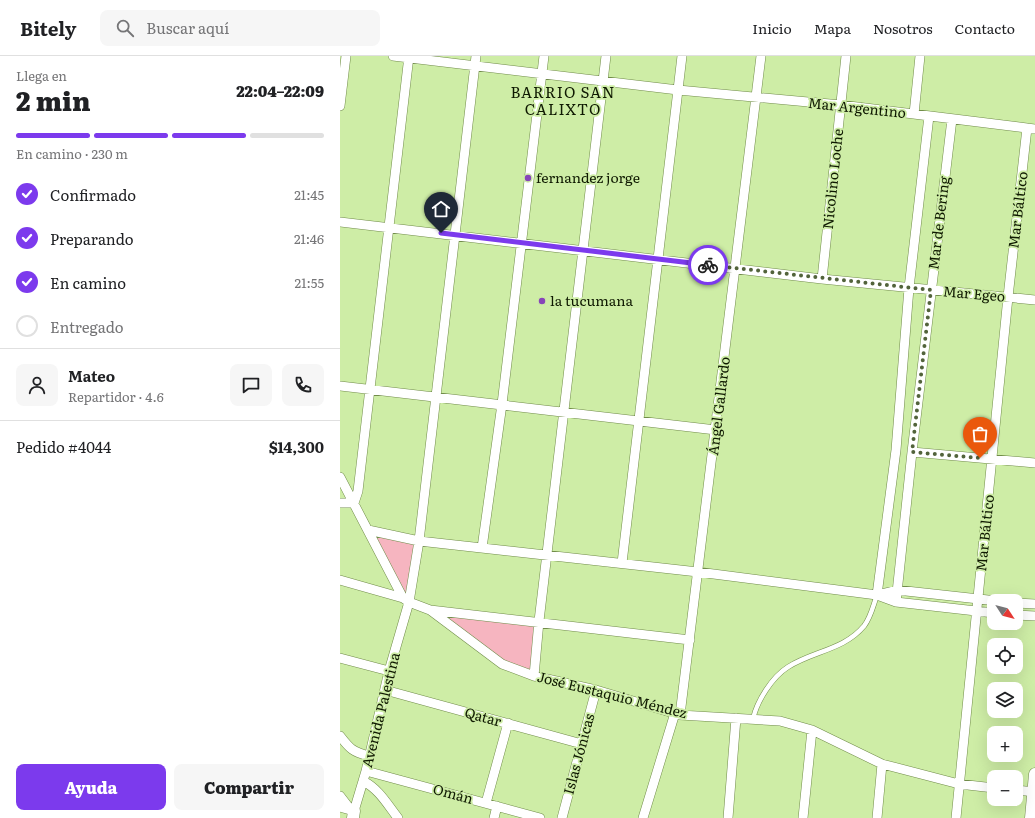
<!DOCTYPE html>
<html lang="es">
<head>
<meta charset="utf-8">
<style>
  body { margin:0; font-family:Literata,serif; background:#f6f6f6; color:#202124; height:100vh; display:flex; flex-direction:column; font-size:15px; white-space:nowrap }
  * { box-sizing:border-box; margin:0 }
  p { font-size:13px; color:#757577 }
  .icon { flex:none; width:22px; height:22px; fill:none; stroke:currentColor; stroke-width:2; stroke-linecap:round; stroke-linejoin:round }
  .map { position:relative; flex:1; overflow:hidden }
  .details { display:flex; flex-direction:column; background:#fff; width:340px }
  .details>* { flex:none }
  .needle { width:26px; rotate:126deg }
  .fabs { position:absolute; left:647px; top:538px; display:grid; gap:8px }
  .fabs a { display:grid; place-items:center; width:36px; height:36px; border-radius:8px; background:#fff; box-shadow:0 4px 16px #0002; font-size:20px }
  .pin { position:absolute; display:grid; place-items:center; width:34px; height:34px; color:#fff; margin:-41px -17px; border-radius:50% 50% 50% 0; rotate:-45deg; box-shadow:0 0 4px #0007 }
  .pin .icon { rotate:45deg }
  .courier { position:absolute; display:grid; place-items:center; width:40px; height:40px; margin:-20px; border:3px solid #7c3aed; border-radius:50%; background:#fff; color:#222; box-shadow:0 1px 5px #0007 }
  .head em { font-style:normal; font-weight:800 }
  .head div { display:flex; flex-direction:column-reverse }
  .head { display:flex; align-items:center; justify-content:space-between; height:68px; padding:0 16px }
  h1 { font-size:26px; font-weight:800; line-height:30px }
  .bar { display:grid; grid-template-columns:repeat(4,1fr); gap:6px 4px; align-content:center; height:48px; padding:0 16px }
  .bar i { height:5px; border-radius:3px; background:#e0e0e0 }
  .bar .selected { background:#7c3aed }
  .bar p { grid-column:span 4 }
  .line { display:flex; align-items:center; gap:10px; padding:0 16px; border-top:1px solid #e0e0e0 }
  .line div { flex:1 }
  .round { display:grid; place-items:center; flex:none; width:42px; height:42px; border-radius:8px; background:#f6f6f6 }
  ol { padding:0 16px; list-style:none }
  li { display:flex; align-items:center; gap:12px; height:44px }
  li p { margin-inline-start:auto }
  li .icon { padding:4px; border-radius:50%; background:#7c3aed; color:#fff; stroke-width:4 }
  li:last-child { color:#757577 }
  li i { width:22px; height:22px; border:2px solid #e0e0e0; border-radius:50% }
  .action { display:flex; gap:8px; margin-top:auto; padding:8px 16px }
  .action a { flex:1; height:46px; border-radius:8px; background:#7c3aed; color:#fff; font-size:16px; font-weight:800; line-height:46px; text-align:center }
  .action a+a { background:#f6f6f6; color:#202124 }
  header { display:flex; align-items:center; gap:24px; box-sizing:border-box; height:56px; padding:0 20px; background:#fff; border-bottom:1px solid #e0e0e0 }
  header strong { font-size:19px }
  nav { display:flex; gap:22px; margin-inline-start:auto; font-size:14px }
  .search { width:280px; height:36px; background:#f6f6f6; display:flex; align-items:center; gap:10px; box-sizing:border-box; padding:0 14px; border-radius:8px; color:#757577; font-size:15px }
  main { display:flex; flex:1; min-height:0 }
  .map>svg:first-child { display:block }
  .green { fill:#f6b5c0 }
  .lines { fill:none; stroke-linecap:round; stroke-linejoin:round }
  .service-casing { stroke:#718c4a; stroke-width:5.5 }
  .minor-casing { stroke:#718c4a; stroke-width:10 }
  .tertiary-casing { stroke:#718c4a; stroke-width:13 }
  .service { stroke:#fff; stroke-width:4.5 }
  .minor { stroke:#fff; stroke-width:9 }
  .tertiary { stroke:#fff; stroke-width:12 }
  .done { stroke:#52633b; stroke-width:4; stroke-dasharray:0 7.2 }
  .route { stroke:#7c3aed; stroke-width:5 }
  .poi-dot { fill:#8745b9; stroke:#ceeda6; stroke-width:1.5 }
  .labels { text-anchor:middle; stroke-width:3.5; stroke-linejoin:round; paint-order:stroke }
  .street-label { font-size:14px; fill:#0f1901; stroke:#ceeda6 }
  .poi-label { font-size:14px; fill:#0f1901; stroke:#ceeda6; text-anchor:start }
  .neighbourhood-label { font-size:15px; letter-spacing:1px; fill:#0f1901; stroke:#ceeda6 }
</style>
</head>
<body>
<header>
<strong>Bitely</strong>
<div class="search"><svg class="icon" aria-label="search" viewBox="0 0 24 24"><circle cx="10" cy="10" r="6"/><path d="M15 15l6 6"/></svg>Buscar aquí</div>
<nav><a>Inicio</a><a>Mapa</a><a>Nosotros</a><a>Contacto</a></nav>
</header>
<main>
<section class="details">
<div class="head"><div><h1>2 min</h1><p>Llega en</p></div><em>22:04–22:09</em></div>
<div class="bar"><i class="selected"></i><i class="selected"></i><i class="selected"></i><i></i><p>En camino · 230 m</p></div>
<ol>
<li><svg class="icon" aria-label="check" viewBox="0 0 24 24"><path d="M5 12l5 5 9-10"/></svg>Confirmado<p>21:45</p></li>
<li><svg class="icon" aria-label="check" viewBox="0 0 24 24"><path d="M5 12l5 5 9-10"/></svg>Preparando<p>21:46</p></li>
<li><svg class="icon" aria-label="check" viewBox="0 0 24 24"><path d="M5 12l5 5 9-10"/></svg>En camino<p>21:55</p></li>
<li><i></i>Entregado</li>
</ol>
<div class="line" style="height:72px"><a class="round"><svg class="icon" aria-label="person" viewBox="0 0 24 24"><circle cx="12" cy="8" r="4"/><path d="M4 21q1-7 8-7t8 7"/></svg></a><div><b>Mateo</b><p>Repartidor · 4.6</p></div><a class="round"><svg class="icon" aria-label="chat" viewBox="0 0 24 24"><path d="M4 5h16v11H9l-5 4z"/></svg></a><a class="round"><svg class="icon" aria-label="phone" viewBox="0 0 24 24"><path d="M5 4h4l2 5-3 2q2 4 5 5l2-3 5 2v4C11 20 4 13 5 4z"/></svg></a></div>
<div class="line" style="height:52px"><div>Pedido #4044</div><b>$14,300</b></div>
<div class="action"><a>Ayuda</a><a>Compartir</a></div>
</section>
<div class="map">
<svg width="695" height="762" viewBox="0 0 695 762">
  <rect width="100%" height="100%" fill="#ceeda6"/>
  <path class="green" d="M29,476L78,486L69,546Z
    M92,555L198,566L193,619L168,610Z"/>
  <g class="lines">
    <g class="service-casing">
      <path id="service" d="M413,663C417,645 432,621 448,611C473,595 504,594 524,570C531,561 533,550 537,539"/>
    </g>
    <g class="minor-casing">
      <path id="minor" d="M53,0L338,34L501,49L695,73
        M0,50L6,0
        M574,58L580,0
        M0,166L482,223L695,244
        M482,223L506,0
        M0,330L376,374
        M572,396L695,407
        M0,421L63,542
        M0,447H14L18,435L69,0
        M28,474L79,485L358,516L537,539L557,534L657,545
        M142,492L162,348L204,0
        M282,507L342,0
        M0,524L63,542L69,546L90,554L350,584
        M537,539L556,394L569,232L589,60
        M537,539L556,546L654,557
        M556,546L572,396L612,63
        M676,547L695,548
        M90,554L162,608L194,620L256,634L340,659L440,665L472,674L542,708L619,728L654,732
        M676,559L695,560
        M0,602L49,615
        M194,620L199,565L266,0
        M45,634L242,688
        M340,659L421,0
        M0,680C10,693 13,696 29,700
        M26,715L200,762
        M23,725C39,733 47,748 58,762
        M676,734L695,736
        M0,740L10,753
        M146,747L168,667
        M0,751L14,755L26,715L49,615L69,546L79,485L136,0
        M154,762L157,750
        M222,762L256,634
        M303,762L335,657
        M388,762L396,662
        M463,762L472,674
        M537,762L542,708
        M616,762L668,241L687,72"/>
    </g>
    <g class="tertiary-casing">
      <path id="tertiary" d="M13,762L14,755
        M691,762L695,718"/>
    </g>
    <use href="#service" class="service"/>
    <use href="#minor" class="minor"/>
    <use href="#tertiary" class="tertiary"/>
  </g>
  <g class="lines">
    <path class="done" d="M368,209L591,234L572,396L640,402"/>
    <path class="route" d="M101,177L368,209"/>
  </g>
  <g class="poi-dot">
    <circle cx="188" cy="122" r="4"/>
    <circle cx="202" cy="245" r="4"/>
  </g>
  <g class="labels">
    <g class="street-label">
      <text transform="translate(517 52) rotate(6)" y="5">Mar Argentino</text>
      <text transform="translate(493 123) rotate(-84)" y="5">Nicolino Loche</text>
      <text transform="translate(678 154) rotate(-83)" y="5">Mar Báltico</text>
      <text transform="translate(599 167) rotate(-83)" y="5">Mar de Bering</text>
      <text transform="translate(634 238) rotate(5)" y="5">Mar Egeo</text>
      <text transform="translate(379 350) rotate(-83)" y="5">Ángel Gallardo</text>
      <text transform="translate(645 477) rotate(-84)" y="5">Mar Báltico</text>
      <text transform="translate(272 639) rotate(14)" y="5">José Eustaquio Méndez</text>
      <text transform="translate(41 654) rotate(-76)" y="5">Avenida Palestina</text>
      <text transform="translate(143 661) rotate(15)" y="5">Qatar</text>
      <text transform="translate(239 698) rotate(-75)" y="5">Islas Jónicas</text>
      <text transform="translate(113 738) rotate(15)" y="5">Omán</text>
    </g>
    <g class="poi-label">
      <text x="196" y="127">fernandez jorge</text>
      <text x="210" y="250">la tucumana</text>
    </g>
    <g class="neighbourhood-label">
      <text x="223" y="42">BARRIO SAN<tspan x="223" dy="17">CALIXTO</tspan></text>
    </g>
  </g>
</svg>
<div class="fabs">
<a><svg class="needle" viewBox="-14 -14 28 28"><path d="M0-13l5 13h-10z" fill="#e53935"/><path d="M0 13l5-13h-10z" fill="#757577"/></svg></a>
<a><svg class="icon" aria-label="locate" viewBox="0 0 24 24"><circle cx="12" cy="12" r="6"/><path d="M12 2v4M12 18v4M2 12h4M18 12h4"/></svg></a>
<a><svg class="icon" aria-label="layers" viewBox="0 0 24 24"><path d="M12 4l9 5-9 5-9-5zM3 14l9 5 9-5"/></svg></a>
<a>+</a>
<a>−</a>
</div>
<div class="pin" style="left:640px;top:402px;background:#ea580c"><svg class="icon" aria-label="bag" viewBox="0 0 24 24"><path d="M5 8h14l-1 12H6zM9 8a3 3 0 0 1 6 0"/></svg></div>
<div class="pin" style="left:101px;top:177px;background:#1f2937"><svg class="icon" aria-label="home" viewBox="0 0 24 24"><path d="M3 11l9-7 9 7M6 9v11h12V9"/></svg></div>
<div class="courier" style="left:368px;top:209px"><svg class="icon" aria-label="bike" viewBox="0 0 24 24"><circle cx="6" cy="16" r="4"/><circle cx="18" cy="16" r="4"/><path d="M6 16l4-8h5l3 8M10 8l3 8H6M13 5h3"/></svg></div>
</div>
</main>
</body>
</html>
